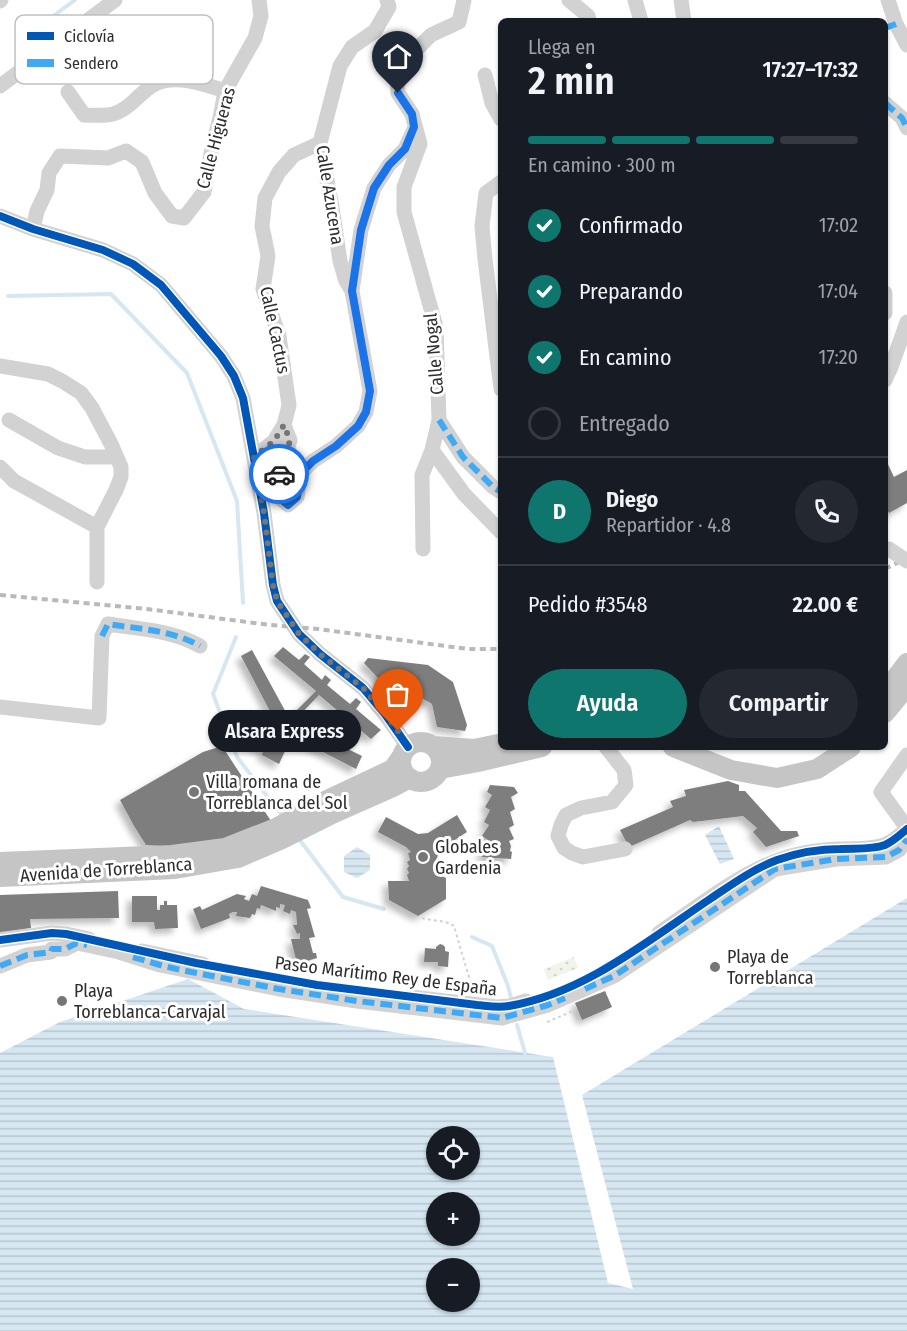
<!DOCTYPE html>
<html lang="es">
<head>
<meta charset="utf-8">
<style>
  body { margin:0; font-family:"Fira Sans Condensed",sans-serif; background:#242831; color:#f1f3f6; height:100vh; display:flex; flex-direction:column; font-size:22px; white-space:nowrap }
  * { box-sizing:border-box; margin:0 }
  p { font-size:20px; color:#9ea1a6 }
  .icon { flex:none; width:33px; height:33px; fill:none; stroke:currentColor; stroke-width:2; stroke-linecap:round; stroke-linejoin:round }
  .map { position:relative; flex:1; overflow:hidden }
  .side { position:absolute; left:498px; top:18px; width:390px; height:732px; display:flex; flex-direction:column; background:#171b24; border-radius:9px; box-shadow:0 2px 4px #0004 }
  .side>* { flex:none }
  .buttons { position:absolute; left:426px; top:1126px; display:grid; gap:12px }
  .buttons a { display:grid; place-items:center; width:54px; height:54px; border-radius:50%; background:#171b24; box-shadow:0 2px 4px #0004; font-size:30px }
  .pin { position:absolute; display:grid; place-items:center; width:51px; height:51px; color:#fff; margin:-62px -26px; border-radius:50% 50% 50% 0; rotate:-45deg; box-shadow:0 0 6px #0007 }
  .pin .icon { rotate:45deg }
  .courier { position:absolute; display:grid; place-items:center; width:60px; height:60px; margin:-30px; border:4px solid #1a73e8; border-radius:50%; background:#fff; color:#222; box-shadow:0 2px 8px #0007 }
  .bubble { position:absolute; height:42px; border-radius:21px; background:#171b24; box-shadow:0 2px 4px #0004; font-size:20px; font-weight:600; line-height:42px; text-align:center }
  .headline em { font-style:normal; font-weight:600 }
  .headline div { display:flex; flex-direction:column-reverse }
  .headline { display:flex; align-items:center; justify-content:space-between; height:102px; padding:0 30px }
  h1 { font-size:39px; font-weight:600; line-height:45px }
  .bar { display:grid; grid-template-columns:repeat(4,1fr); gap:9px 6px; align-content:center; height:72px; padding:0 30px }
  .bar i { height:8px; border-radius:4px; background:#363941 }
  .bar .active { background:#0f766e }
  .bar p { grid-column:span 4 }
  .line { display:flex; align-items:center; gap:15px; padding:0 30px; border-top:2px solid #363941 }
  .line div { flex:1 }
  .round { display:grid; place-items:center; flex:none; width:63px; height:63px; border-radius:32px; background:#242831 }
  ol { padding:0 30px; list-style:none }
  li { display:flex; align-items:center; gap:18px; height:66px }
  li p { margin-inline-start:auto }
  li .icon { padding:6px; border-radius:50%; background:#0f766e; color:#fff; stroke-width:4 }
  li:last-child { color:#9ea1a6 }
  li i { width:33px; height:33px; border:3px solid #363941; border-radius:50% }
  .cta { display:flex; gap:12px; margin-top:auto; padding:12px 30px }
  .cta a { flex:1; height:69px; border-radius:36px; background:#0f766e; color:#fff; font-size:24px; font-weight:600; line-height:69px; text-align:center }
  .cta a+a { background:#242831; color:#f1f3f6 }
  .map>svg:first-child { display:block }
  .park { fill:url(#park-dots) }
  .water { fill:url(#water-rules); fill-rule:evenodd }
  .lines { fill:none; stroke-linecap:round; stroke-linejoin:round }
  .stream { stroke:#d6e7f2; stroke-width:4 }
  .building { fill:#7e7e7e; filter:url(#shadow) }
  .path { stroke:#d2d2d2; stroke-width:2; stroke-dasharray:3 3; stroke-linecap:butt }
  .minor { stroke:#d2d2d2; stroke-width:15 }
  .major { stroke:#c5c5c5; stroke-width:20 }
  .rail { stroke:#b9b9b9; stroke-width:4; stroke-dasharray:6 4.5; stroke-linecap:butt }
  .minor-bridge { stroke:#d2d2d2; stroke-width:15 }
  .quiet { stroke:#3fa9f5; stroke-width:6; stroke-dasharray:12 6; stroke-linecap:butt }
  .cycleway-casing { stroke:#fff; stroke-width:11 }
  .cycleway { stroke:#0057b8; stroke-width:8 }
  .done { stroke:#767676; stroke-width:6; stroke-dasharray:0 10.8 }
  .route { stroke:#1a73e8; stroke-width:8 }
  .poi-dot { fill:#767676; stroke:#fff; stroke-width:2 }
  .labels { text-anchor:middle; stroke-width:6; stroke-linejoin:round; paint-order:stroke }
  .street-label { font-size:18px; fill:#2d2d2d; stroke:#fff }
  .poi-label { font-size:18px; fill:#2d2d2d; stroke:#fff; text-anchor:start }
  .key { fill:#fff; stroke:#c0c0c0; stroke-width:1.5 }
  .key-label { font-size:16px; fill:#2d2d2d }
</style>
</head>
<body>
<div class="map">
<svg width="907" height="1331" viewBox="0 0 907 1331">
  <defs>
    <pattern id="park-dots" width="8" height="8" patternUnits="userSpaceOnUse" patternTransform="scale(1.5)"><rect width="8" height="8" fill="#f0f4ea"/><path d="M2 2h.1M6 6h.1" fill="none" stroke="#ced2c9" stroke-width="1.8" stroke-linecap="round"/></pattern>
    <pattern id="water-rules" width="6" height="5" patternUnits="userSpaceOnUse" patternTransform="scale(1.5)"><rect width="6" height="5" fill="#d6e7f2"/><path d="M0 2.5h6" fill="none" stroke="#b8c6d0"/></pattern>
    <filter id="shadow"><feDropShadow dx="-5" dy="5" stdDeviation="3" flood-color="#0004"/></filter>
  </defs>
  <rect width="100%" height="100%" fill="#fff"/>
  <path class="park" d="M574,957L578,968L548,980L544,969Z"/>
  <path class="water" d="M719,826L734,859L720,864L705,835Z
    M357,847L370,855V870L357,878L344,872V856Z
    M907,898V1331H0V1053L60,1022L188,979L244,1009L553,1057L608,1283L633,1289L582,1095ZM436,1137H470V1170H436ZM436,1203H470V1236H436ZM436,1269H470V1302H436Z"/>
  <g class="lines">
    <path class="stream" d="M41,25L75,0
      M8,296L111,294L187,373L237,501L243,603
      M236,637L213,694L237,757L284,818
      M299,839L343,897L384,909
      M472,937L492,946L508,986L511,998
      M517,1025L525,1053"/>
  </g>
  <path class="building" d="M885,458L894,477L907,470V503L889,513L887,510L885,512Z
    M283,647L299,660L305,654L310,657L304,664L322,680L325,675L331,680L327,685L350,704L356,698L361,702L356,709L381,730L371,739L319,695L293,722L362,756L356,769L292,736L279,764L262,755L263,750L259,747L257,750L247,734L274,719L241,656L252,650L289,718L316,691L274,656Z
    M368,658L428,665L453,682L467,725L465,731L437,727L432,704L408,690L388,689L364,663Z
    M222,746L271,821L228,839L175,847L146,845L134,826L120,800L203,752Z
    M728,781L739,785V791H745L781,831H797L799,836L766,847L753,832L757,828L743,816L693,822L690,820L629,847L620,830L673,807L670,801L686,796L684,790Z
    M490,785L514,787L518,793L511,797L515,809L510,812L514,825L509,828L514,839L509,841L511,846L510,851L512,852L511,859L482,857L483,850L488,840L482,836L489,825L484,822L490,810L485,807L492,795L487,792Z
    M457,815L467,832L436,852L439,853L436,860L439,861L436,867L438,868L436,873L446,878V899L418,916L389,900L388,881H409L407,875L409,873L407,869L409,866L407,862L410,860L408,853L411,852L406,847L378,832L386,817L418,834L428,833Z
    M261,886L308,900L311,908L307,909L315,937L309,938L313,953H316L317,958L297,964L291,939H300V933L297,934L293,925H297L296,912L291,910L290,914L283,911L285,905L280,904V908L276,907V911L261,905L260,909L257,908L255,915L252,914L250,918L236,916L237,912H233L229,914L230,918L201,929L193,909L200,906L202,910L237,894L246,896L244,899L249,901L252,894L257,896Z
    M118,891L119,918L30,919L31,928L0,932V895Z
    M132,896H157V910H160V905H164V901H167V905H177L178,928L155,929L154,922H132Z
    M440,944L443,945L445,947V951L449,952L448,967L438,966V962H424L425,948L436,949V947Z
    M605,991L612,1007L582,1020L575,1003Z"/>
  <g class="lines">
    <path class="path" d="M422,918C431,921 447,920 454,926L473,991
      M547,1022L573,1011V1009"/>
    <path class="minor" d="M569,0L588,16L589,21
      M635,0L641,21
      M681,0L684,21
      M888,0L896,24L907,45
      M0,1L1,0
      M156,44L169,58L195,81
      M485,75L492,103L501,119
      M0,86L115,0
      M68,92L84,115C108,116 118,117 136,99C142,94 148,87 155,84C176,74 204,84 225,91
      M885,103L902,118L907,128
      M501,182L486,193L482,226L485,259L501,389
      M0,216L33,229L103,250L133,264L161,285L221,356L234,376L243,398L264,513L273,585L277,601L299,634L320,654L363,688L385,714L408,747
      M33,229L37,211L47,190L49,173L60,156L108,158L126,151L142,162L155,193L172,216L184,218L204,192L212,148L220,118L225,91L255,38L261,16L259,0
      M352,291L361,230L374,188L389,165L405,149L415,127
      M885,293V313
      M0,366L48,374L62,381L81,393L92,408L111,444L121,467V477L116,490L97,527V582
      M885,380L891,367L907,322
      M9,420L58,448L85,457H115
      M439,420L463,457L493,487L501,492
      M284,425L290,440L279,476V497L288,505L297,497L299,483L302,472L313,461L336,446L358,426L366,412L370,391L352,291L346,281L340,261L332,207L320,143L340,66L352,47L375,31L389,7L387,0
      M432,450L464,494L501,532
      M254,457L274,441L284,425L289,405L279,336L263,289L268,256L262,226L265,198L279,172L294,155L320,143
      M0,467L14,481L97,527
      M423,549L422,475L432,450L439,420L436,327L404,212V187L420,144L412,114L398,93L397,76L403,63L431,35L459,22L464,0
      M0,707L99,718L102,636L108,624C139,629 172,630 200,646
      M606,747L624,770L626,785L612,802L581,808L566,815L561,825L558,836L564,848L572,853L583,857L625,849
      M907,755L881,792L907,828
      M659,933C695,909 736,876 776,861C796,853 818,850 839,849C854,848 870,850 884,845C893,842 900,835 907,829
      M0,940L52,933L66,934L89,939
      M142,951L203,964
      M0,966L27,955L51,952L52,949H65L77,943L119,952L160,965L279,989L357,1001L502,1018L548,1005L614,976L775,869L836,859L886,857L899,850L907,839
      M411,997L497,1007L510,1006L526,1001"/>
    <path class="major" d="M885,692L907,663
      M885,713L907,686
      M401 762a20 20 0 1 1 40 0a20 20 0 1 1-40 0Z
      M434,746L474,749L498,744
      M673,747L731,770L777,778L817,769L851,747
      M440,769L478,762L542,747
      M0,862L172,855L225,848L276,828L327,800L393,769L402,756
      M0,877L175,869L238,858L282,839L334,813L395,786L410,778"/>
    <path class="rail" d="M885,569L907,558
      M0,595L147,609L270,625L318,629L468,649H501"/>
    <path class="minor-bridge" d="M889,549L907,561"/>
    <path class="quiet" d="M885,28L896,24
      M885,103L902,118L907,128
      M885,293V313
      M439,420L463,457L493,487L501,492
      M102,636L108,624C139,629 172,630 200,646
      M133,957L160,965L181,970L279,989L357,1001L502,1018L548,1005L565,998
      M0,966L27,955L51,952L52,949H65L77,943L87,945
      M585,989L614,976L775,869L836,859L886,857L899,850L907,839"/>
    <g class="cycleway-casing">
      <path id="cycleway" d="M0,216L33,229L103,250L133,264L161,285L221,356L234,376L243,398L264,513L273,585L277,601L299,634L320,654L363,688L385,714L408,747
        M0,940L52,933L66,934L196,963L317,985L477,1005C488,1006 498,1008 509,1006C585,993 647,941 710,899C731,885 753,869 777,860C797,853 819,849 840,849C855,848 871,850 885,845C894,841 900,835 907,829"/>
    </g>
    <use href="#cycleway" class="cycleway"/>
  </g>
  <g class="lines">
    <path class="done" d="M279,474L290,441L284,425L274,441L254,457L264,513L273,585L277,601L299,634L320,654L363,688L385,714L398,731"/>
    <path class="route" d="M279,474V497L288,505L297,497L299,483L302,472L313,461L336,446L358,426L366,412L370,391L352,291L361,230L374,188L389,165L405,149L414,127L412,114L398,93"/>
  </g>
  <g class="poi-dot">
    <circle cx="194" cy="792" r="6"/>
    <circle cx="423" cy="857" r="6"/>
    <circle cx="715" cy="967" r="6"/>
    <circle cx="62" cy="1001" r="6"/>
  </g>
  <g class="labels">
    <g class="street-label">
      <text transform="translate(216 138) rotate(-75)" y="6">Calle Higueras</text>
      <text transform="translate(330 195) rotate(81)" y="6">Calle Azucena</text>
      <text transform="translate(275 330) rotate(78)" y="6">Calle Cactus</text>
      <text transform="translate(434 354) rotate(-95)" y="6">Calle Nogal</text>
      <text transform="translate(106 870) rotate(-4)" y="6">Avenida de Torreblanca</text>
      <text transform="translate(386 976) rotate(7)" y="6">Paseo Marítimo Rey de España</text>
    </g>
    <g class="poi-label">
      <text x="206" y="788">Villa romana de<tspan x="206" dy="21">Torreblanca del Sol</tspan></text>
      <text x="435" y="853">Globales<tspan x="435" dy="21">Gardenia</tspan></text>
      <text x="727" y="963">Playa de<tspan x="727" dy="21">Torreblanca</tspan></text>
      <text x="74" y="997">Playa<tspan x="74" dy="21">Torreblanca-Carvajal</tspan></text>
    </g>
  </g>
  <rect x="15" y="15" width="198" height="69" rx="9" class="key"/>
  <rect x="27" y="32" width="27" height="8" fill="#0057b8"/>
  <rect x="27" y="59" width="27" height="8" fill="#3fa9f5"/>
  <g class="key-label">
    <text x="64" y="42">Ciclovía</text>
    <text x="64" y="69">Sendero</text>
  </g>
</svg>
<div class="buttons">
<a><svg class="icon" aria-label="locate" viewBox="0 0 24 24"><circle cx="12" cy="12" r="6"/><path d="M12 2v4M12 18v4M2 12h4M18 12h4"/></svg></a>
<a>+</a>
<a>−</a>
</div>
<div class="pin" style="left:398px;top:731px;background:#ea580c"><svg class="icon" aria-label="bag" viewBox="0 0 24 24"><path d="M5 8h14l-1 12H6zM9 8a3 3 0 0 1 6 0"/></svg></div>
<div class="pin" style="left:398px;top:93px;background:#1f2937"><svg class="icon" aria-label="home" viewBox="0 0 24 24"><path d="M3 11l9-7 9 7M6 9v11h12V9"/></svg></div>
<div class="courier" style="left:279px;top:474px"><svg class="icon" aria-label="car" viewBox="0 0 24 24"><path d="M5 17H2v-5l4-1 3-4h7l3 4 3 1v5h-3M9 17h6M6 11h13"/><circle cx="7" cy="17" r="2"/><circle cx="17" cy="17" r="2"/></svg></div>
<div class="bubble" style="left:208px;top:710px;width:153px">Alsara Express</div>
<section class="side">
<div class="headline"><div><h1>2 min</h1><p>Llega en</p></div><em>17:27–17:32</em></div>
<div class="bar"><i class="active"></i><i class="active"></i><i class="active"></i><i></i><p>En camino · 300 m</p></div>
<ol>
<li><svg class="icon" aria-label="check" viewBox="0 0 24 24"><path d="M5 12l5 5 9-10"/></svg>Confirmado<p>17:02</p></li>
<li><svg class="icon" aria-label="check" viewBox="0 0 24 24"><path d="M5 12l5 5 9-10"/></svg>Preparando<p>17:04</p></li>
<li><svg class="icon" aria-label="check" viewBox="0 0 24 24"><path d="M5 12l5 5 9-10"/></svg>En camino<p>17:20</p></li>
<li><i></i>Entregado</li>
</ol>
<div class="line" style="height:108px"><b class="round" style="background:#0f766e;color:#fff">D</b><div><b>Diego</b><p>Repartidor · 4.8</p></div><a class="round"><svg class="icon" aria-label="phone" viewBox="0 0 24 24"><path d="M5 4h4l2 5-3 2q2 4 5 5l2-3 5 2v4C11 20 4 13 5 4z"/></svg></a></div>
<div class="line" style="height:78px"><div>Pedido #3548</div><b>22.00 €</b></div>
<div class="cta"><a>Ayuda</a><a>Compartir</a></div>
</section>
</div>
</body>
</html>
